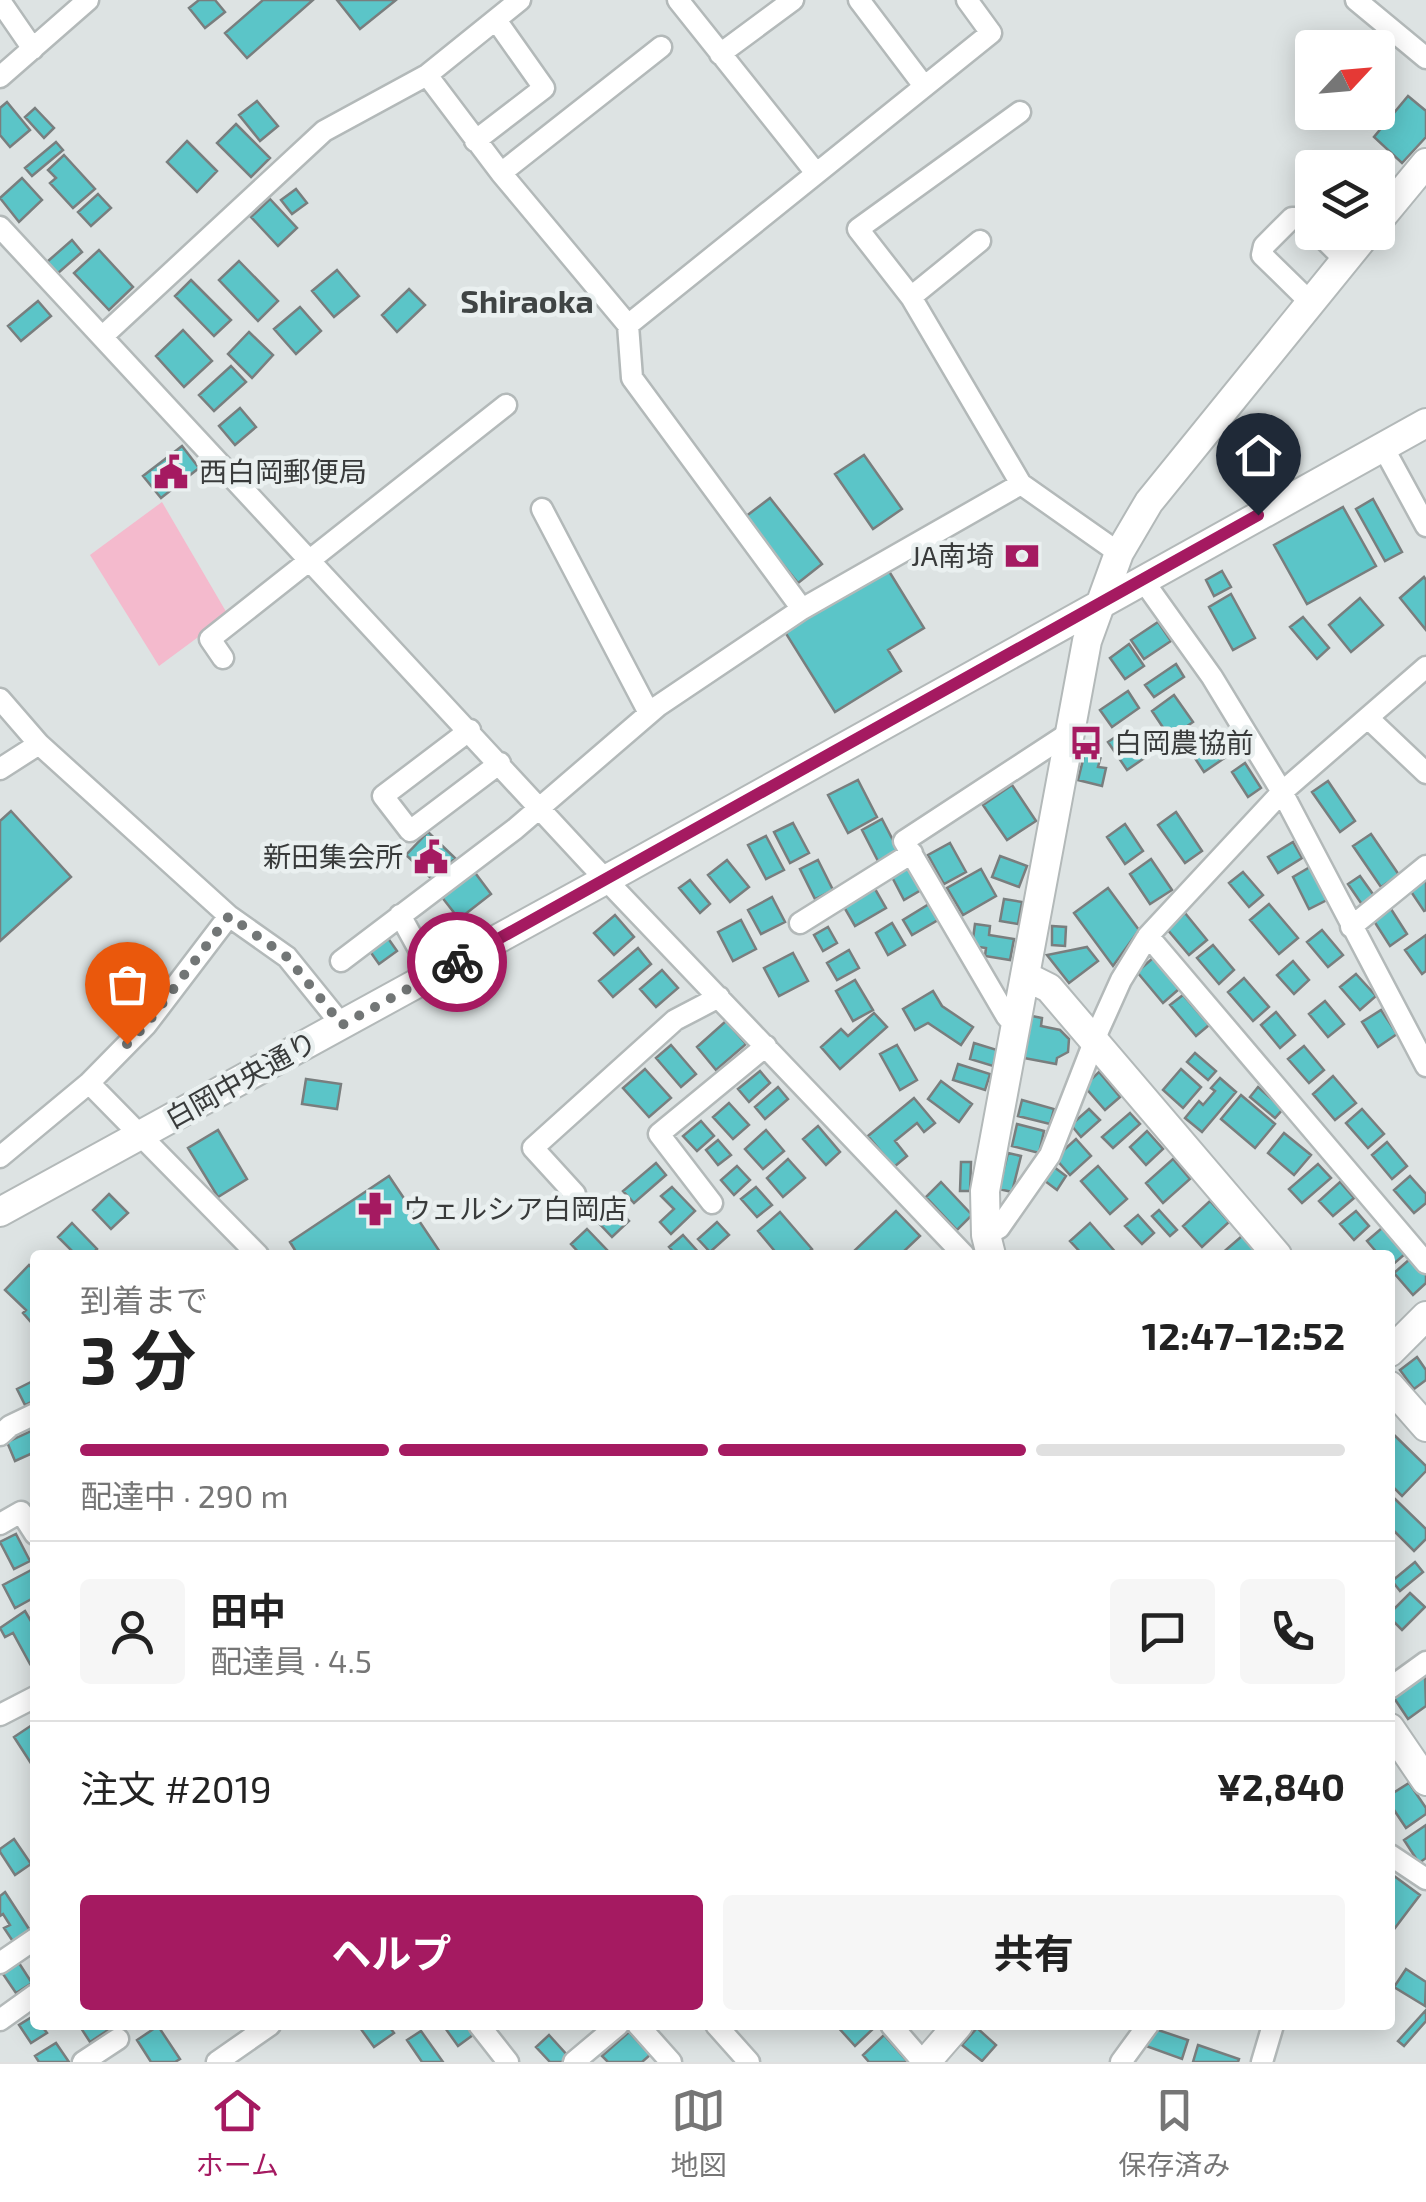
<!DOCTYPE html>
<html lang="ja">
<head>
<meta charset="utf-8">
<style>
  body { margin:0; font-family:"Exo 2","Noto Sans JP",sans-serif; background:#f6f6f6; color:#222; height:100vh; display:flex; flex-direction:column; font-size:38px; white-space:nowrap }
  * { box-sizing:border-box; margin:0 }
  p { font-size:32px; color:#767676 }
  .icon { flex:none; width:55px; height:55px; fill:none; stroke:currentColor; stroke-width:2; stroke-linecap:round; stroke-linejoin:round }
  .map { position:relative; flex:1; overflow:hidden }
  .side { position:absolute; left:30px; top:1250px; width:1365px; height:780px; display:flex; flex-direction:column; background:#fff; border-radius:10px; box-shadow:0 5px 25px #0003 }
  .side>* { flex:none }
  .needle { width:65px; rotate:64deg }
  .buttons { position:absolute; left:1295px; top:30px; display:grid; gap:20px }
  .buttons a { display:grid; place-items:center; width:100px; height:100px; border-radius:10px; background:#fff; box-shadow:0 5px 25px #0003; font-size:50px }
  .pin { position:absolute; display:grid; place-items:center; width:85px; height:85px; color:#fff; margin:-102px -42px; border-radius:50% 50% 50% 0; rotate:-45deg; box-shadow:0 0 10px #0007 }
  .pin .icon { rotate:45deg }
  .courier { position:absolute; display:grid; place-items:center; width:100px; height:100px; margin:-50px; border:8px solid #a51a61; border-radius:50%; background:#fff; color:#222; box-shadow:0 2px 12px #0007 }
  .headline em { font-style:normal; font-weight:700 }
  .headline div { display:flex; flex-direction:column-reverse }
  .headline { display:flex; align-items:center; justify-content:space-between; height:170px; padding:0 50px }
  h1 { font-size:65px; font-weight:700; line-height:75px }
  .bar { display:grid; grid-template-columns:repeat(4,1fr); gap:15px 10px; align-content:center; height:120px; padding:0 50px }
  .bar i { height:12px; border-radius:8px; background:#e0e0e0 }
  .bar .on { background:#a51a61 }
  .bar p { grid-column:span 4 }
  .line { display:flex; align-items:center; gap:25px; padding:0 50px; border-top:2px solid #e0e0e0 }
  .line div { flex:1 }
  .round { display:grid; place-items:center; flex:none; width:105px; height:105px; border-radius:10px; background:#f6f6f6 }
  .action { display:flex; gap:20px; margin-top:auto; padding:20px 50px }
  .action a { flex:1; height:115px; border-radius:10px; background:#a51a61; color:#fff; font-size:40px; font-weight:700; line-height:115px; text-align:center }
  .action a+a { background:#f6f6f6; color:#222 }
  .menu { display:flex; justify-content:space-around; align-items:center; height:140px; border-top:2px solid #e0e0e0; background:#fff; font-size:28px; color:#767676 }
  .menu a { display:grid; justify-items:center; gap:5px }
  .menu .on { color:#a51a61 }
  .map>svg:first-child { display:block }
  .green { fill:#f4bacd }
  .building { fill:#5bc5c8; stroke:#797e7e; stroke-width:2.5 }
  .lines { fill:none; stroke-linecap:round; stroke-linejoin:round }
  .minor-casing { stroke:#b3b9b9; stroke-width:25 }
  .tertiary-casing { stroke:#b3b9b9; stroke-width:32 }
  .minor { stroke:#fff; stroke-width:20 }
  .tertiary { stroke:#fff; stroke-width:28 }
  .done { stroke:#727676; stroke-width:10; stroke-dasharray:0 18 }
  .route { stroke:#a51a61; stroke-width:12 }
  .labels { text-anchor:middle; stroke-width:9; stroke-linejoin:round; paint-order:stroke }
  .poi-label { font-size:28px; fill:#393b3b; stroke:#eaf0f0; text-anchor:start }
  .street-label { font-size:28px; fill:#393b3b; stroke:#eaf0f0 }
  .quarter-label { font-size:32px; font-weight:bold; fill:#3f4444; stroke:#eaf0f0 }
</style>
</head>
<body>
<div class="map">
<svg width="1426" height="2062" viewBox="0 0 1426 2062">
  <rect width="100%" height="100%" fill="#dde3e3"/>
  <path class="green" d="M162,502L228,615L159,666L90,555Z"/>
  <path class="building" d="M199,0H215L225,12L205,28L189,8Z
    M263,0H313L247,58L225,33Z
    M337,0H396L360,29Z
    M1408,96L1426,111V137L1402,163L1374,137Z
    M257,101L278,126L260,141L239,115Z
    M7,102L30,130L10,147L0,135V108Z
    M35,108L54,128L44,138L25,117Z
    M236,124L270,158L251,177L217,143Z
    M187,141L217,171L197,192L167,162Z
    M56,142L63,150L32,176L25,168Z
    M64,155L95,189L73,208L50,183L56,178L48,170Z
    M22,178L42,200L19,222L0,198Z
    M296,189L307,203L292,214L281,200Z
    M98,194L111,208L91,226L78,212Z
    M270,199L297,228L278,246L251,217Z
    M72,240L82,252L57,274L47,262Z
    M99,250L133,287L109,310L74,273Z
    M239,261L278,301L258,321L219,280Z
    M337,270L359,296L334,317L312,291Z
    M191,280L231,320L214,336L175,296Z
    M409,289L425,305L397,332L382,315Z
    M38,301L51,316L21,341L8,326Z
    M300,307L321,331L296,354L274,329Z
    M183,330L212,361L184,387L156,356Z
    M249,332L273,355L252,378L228,354Z
    M231,366L246,382L214,411L199,395Z
    M240,408L256,427L235,445L219,426Z
    M182,446L199,468L161,498L143,476Z
    M864,455L902,509L873,529L835,474Z
    M770,498L822,564L798,583L745,517Z
    M1373,499L1402,552L1385,561L1356,509Z
    M1343,507L1376,566L1307,604L1274,545Z
    M887,568L924,628L888,650L901,671L835,712L785,632Z
    M1222,571L1231,587L1214,596L1206,580Z
    M1424,577L1426,580V630L1400,598Z
    M1231,594L1255,638L1233,650L1209,607Z
    M1360,598L1383,625L1351,652L1329,625Z
    M1303,617L1329,648L1317,659L1290,627Z
    M1158,622L1171,641L1144,659L1131,640Z
    M1129,644L1144,666L1125,679L1110,658Z
    M1176,664L1184,677L1154,697L1145,685Z
    M1128,691L1139,708L1112,727L1100,710Z
    M1174,695L1193,722L1170,738L1152,711Z
    M1127,729L1146,757L1127,770L1108,742Z
    M1208,731L1226,757L1204,772L1187,746Z
    M1085,752L1101,756L1098,767L1106,768L1102,786L1078,780Z
    M1245,763L1261,788L1248,797L1232,772Z
    M858,780L877,817L848,833L828,795Z
    M1328,781L1355,821L1340,832L1312,792Z
    M1012,785L1036,821L1007,840L983,805Z
    M11,811L71,877L0,941V821Z
    M1176,812L1202,851L1185,863L1158,825Z
    M882,819L898,850L878,861L862,830Z
    M793,823L809,853L790,863L774,832Z
    M1125,824L1143,851L1125,864L1107,837Z
    M428,832L455,858L434,881L406,855Z
    M1371,834L1399,875L1381,887L1353,846Z
    M766,836L784,870L766,879L748,845Z
    M1293,842L1302,858L1278,873L1268,857Z
    M950,843L966,872L944,884L928,855Z
    M1000,856L1027,866L1019,887L992,877Z
    M1151,859L1172,890L1150,904L1130,874Z
    M727,860L749,887L730,902L708,875Z
    M818,860L833,890L815,899L800,869Z
    M1310,867L1327,900L1309,909L1293,877Z
    M908,868L921,890L904,900L892,877Z
    M981,869L996,896L963,915L947,888Z
    M473,870L491,894L459,919L441,896Z
    M1243,872L1263,895L1249,907L1229,883Z
    M1360,876L1375,897L1363,906L1348,884Z
    M1426,879V910L1424,911L1410,890Z
    M690,880L710,904L700,913L679,888Z
    M1108,888L1139,930L1113,966L1074,913Z
    M875,889L886,908L855,926L844,907Z
    M772,897L785,922L761,934L748,910Z
    M1004,899L1022,902L1018,924L1000,921Z
    M929,904L938,920L912,935L903,920Z
    M1269,904L1298,938L1279,954L1250,920Z
    M1391,909L1407,934L1390,946L1374,921Z
    M1185,913L1207,940L1189,955L1167,929Z
    M615,915L634,937L614,955L594,933Z
    M741,920L756,949L733,961L718,932Z
    M892,923L905,945L888,955L876,933Z
    M975,924L990,926L989,935L1014,939L1010,960L985,956L986,948L972,946Z
    M1052,926L1066,927L1065,946L1052,945Z
    M828,927L837,943L823,951L814,935Z
    M1322,930L1343,955L1328,967L1307,942Z
    M385,934L397,951L379,964L367,947Z
    M1426,935V971L1422,974L1405,950Z
    M1213,945L1234,970L1219,984L1197,958Z
    M1087,947L1098,961L1069,983L1047,955Z
    M638,948L651,964L613,997L599,981Z
    M849,950L859,968L837,980L827,963Z
    M793,953L808,981L779,996L764,968Z
    M1153,958L1179,989L1163,1003L1137,972Z
    M1293,961L1309,980L1294,994L1277,975Z
    M662,970L678,988L656,1007L640,989Z
    M1356,974L1376,996L1360,1010L1340,987Z
    M1244,978L1269,1007L1253,1021L1228,992Z
    M855,980L873,1010L853,1021L836,991Z
    M933,991L942,1006L973,1027L961,1045L928,1023L915,1030L903,1009Z
    M1183,995L1209,1025L1196,1036L1170,1005Z
    M1325,1001L1344,1024L1328,1037L1309,1014Z
    M1381,1010L1397,1034L1378,1047L1362,1022Z
    M1276,1012L1295,1035L1280,1048L1261,1025Z
    M874,1013L887,1027L840,1069L821,1047L841,1029L848,1036Z
    M1032,1016L1042,1018L1041,1026L1060,1030L1069,1039L1068,1052L1057,1058L1056,1064L1024,1058Z
    M726,1021L746,1044L716,1070L697,1047Z
    M974,1043L997,1050L993,1066L970,1059Z
    M671,1045L696,1074L681,1087L656,1058Z
    M897,1045L917,1080L900,1090L880,1054Z
    M1304,1046L1324,1070L1309,1083L1288,1059Z
    M1195,1053L1216,1071L1208,1080L1187,1062Z
    M958,1064L990,1074L985,1090L953,1080Z
    M645,1069L671,1098L649,1117L623,1088Z
    M1181,1069L1201,1087L1183,1108L1163,1090Z
    M760,1071L770,1083L749,1102L738,1089Z
    M1099,1072L1120,1097L1105,1110L1084,1086Z
    M1333,1076L1356,1103L1335,1120L1313,1094Z
    M1220,1078L1236,1092L1202,1132L1185,1118L1199,1101L1203,1105L1215,1091L1211,1088Z
    M306,1079L341,1084L337,1109L302,1104Z
    M941,1081L972,1104L959,1122L928,1099Z
    M778,1087L788,1099L765,1119L755,1107Z
    M1258,1087L1283,1109L1275,1118L1250,1097Z
    M1241,1095L1275,1124L1255,1148L1221,1119Z
    M914,1098L935,1123L924,1132L917,1123L895,1141L907,1156L894,1167L868,1136Z
    M1022,1100L1054,1109L1050,1124L1018,1116Z
    M729,1103L749,1125L733,1139L713,1117Z
    M1089,1109L1100,1120L1081,1137L1071,1125Z
    M1362,1109L1384,1134L1368,1148L1346,1123Z
    M1130,1113L1140,1124L1113,1148L1102,1137Z
    M701,1121L714,1136L697,1151L683,1136Z
    M1017,1124L1044,1131L1039,1153L1012,1146Z
    M818,1126L840,1152L826,1165L803,1139Z
    M218,1130L247,1179L218,1197L188,1148Z
    M766,1130L784,1151L763,1169L745,1149Z
    M1147,1131L1163,1149L1146,1165L1130,1147Z
    M1284,1133L1311,1155L1294,1175L1268,1153Z
    M1076,1139L1091,1156L1070,1175L1055,1158Z
    M718,1140L731,1155L718,1165L706,1150Z
    M1387,1142L1407,1166L1392,1179L1372,1155Z
    M1008,1153L1021,1156L1012,1192L999,1189Z
    M788,1159L805,1178L783,1197L767,1178Z
    M1173,1159L1190,1179L1163,1203L1146,1183Z
    M961,1162H971L970,1191H960Z
    M656,1163L666,1175L634,1203L623,1191Z
    M1318,1164L1331,1178L1302,1203L1289,1189Z
    M737,1166L750,1180L734,1195L721,1180Z
    M1098,1166L1127,1199L1110,1214L1081,1181Z
    M1054,1167L1066,1176L1057,1190L1045,1181Z
    M389,1176L442,1255H298L290,1242Z
    M1410,1176L1426,1194V1203L1414,1213L1394,1190Z
    M941,1182L972,1215L957,1230L926,1197Z
    M1340,1182L1354,1198L1333,1216L1319,1201Z
    M672,1187L695,1211L671,1234L660,1222L674,1209L661,1196Z
    M756,1187L772,1205L757,1217L741,1199Z
    M109,1194L128,1213L111,1229L93,1210Z
    M1210,1201L1229,1222L1202,1247L1183,1226Z
    M611,1202L629,1221L612,1237L594,1218Z
    M1159,1210L1177,1230L1170,1236L1152,1216Z
    M896,1211L920,1236L900,1255H853L852,1253Z
    M1356,1211L1369,1226L1354,1240L1340,1224Z
    M780,1212L812,1249L805,1255H778L758,1231Z
    M1138,1215L1154,1233L1142,1244L1125,1226Z
    M717,1222L729,1235L710,1252L698,1239Z
    M72,1223L97,1249L91,1255H76L58,1237Z
    M1090,1223L1118,1255H1083L1070,1241Z
    M1382,1228L1405,1254L1390,1267V1255H1379L1367,1241Z
    M587,1229L607,1250L602,1255H581L571,1244Z
    M683,1235L701,1255H676L669,1247Z
    M1242,1236L1259,1255H1220Z
    M1411,1258L1426,1274V1283L1413,1295L1394,1273Z
    M29,1265L35,1271V1317L30,1321L23,1313L26,1310L5,1290Z
    M1417,1357L1426,1370V1380L1414,1389L1400,1370Z
    M35,1380V1400L25,1405L17,1389Z
    M31,1431L35,1452L15,1461L7,1442Z
    M1390,1431L1426,1466V1471L1402,1496L1390,1484Z
    M1395,1499L1426,1529V1539L1414,1551L1390,1527V1504Z
    M16,1534L30,1561L14,1569L0,1542Z
    M1415,1562L1423,1572L1400,1591L1392,1581Z
    M35,1568V1597L15,1608L3,1585Z
    M1410,1593L1425,1607L1402,1630L1390,1618V1613Z
    M25,1611L35,1628V1661L30,1664L13,1633L5,1637L0,1628Z
    M1425,1675L1426,1706L1408,1719L1394,1698Z
    M35,1723V1768H34L14,1737Z
    M1409,1783L1426,1808V1814L1406,1828L1390,1804V1795Z
    M1426,1825V1858L1419,1863L1404,1840Z
    M14,1839L31,1864L15,1875L0,1852V1849Z
    M1390,1873L1420,1895L1395,1928L1390,1924Z
    M5,1892L31,1932L14,1943L4,1928L10,1925L3,1914L0,1916V1896Z
    M17,1960L32,1983L16,1993L1,1971Z
    M1406,1969L1426,1982L1425,2006L1394,1987Z
    M1426,2010V2021L1404,2046L1398,2041Z
    M35,2015V2025H41L47,2033L31,2043L19,2025Z
    M79,2025H109L111,2028L90,2042Z
    M358,2025H388L394,2033L374,2047Z
    M443,2025H466L473,2035L458,2046Z
    M836,2025H875L876,2026L855,2046Z
    M158,2026L180,2059L175,2062H151L137,2040Z
    M977,2028L996,2045L982,2061L962,2045Z
    M1152,2028L1188,2040L1182,2059L1146,2046Z
    M421,2031L443,2062H422L407,2040Z
    M629,2032L650,2055L642,2062H608L602,2056Z
    M549,2035L568,2056L562,2062H550L536,2047Z
    M884,2035L908,2062H869L863,2055Z
    M56,2043L69,2062H39L35,2056Z
    M1198,2045L1239,2059L1238,2062H1193Z"/>
  <g class="lines">
    <g class="minor-casing">
      <path id="minor" d="M678,0L816,173
        M859,0L924,86
        M1356,0L1426,58
        M0,1L33,49
        M720,54L793,0
        M427,75L501,173L628,325L632,378L802,609
        M0,77L88,0
        M1020,112L858,229L911,297L1021,484
        M475,141L544,88L496,20
        M501,173L661,47
        M0,227L590,863L964,1255
        M1317,232L1345,260
        M911,297L980,241
        M1310,302L1262,255L1264,246L1292,218H1302L1312,228
        M628,325L991,33L967,0
        M103,336L324,131L427,75L520,0
        M1383,447L1426,526
        M542,509L649,713
        M1142,579L1212,677L1282,792L1426,1066
        M223,658L210,639L506,405
        M0,699L39,744L229,916L287,957L342,1025
        M1368,718L1426,773
        M470,730L383,796L410,831L500,763
        M0,769L39,744
        M400,915L433,975
        M800,923L912,853
        M1351,927L1426,866
        M1148,936L1426,1263
        M341,961L515,829L658,706L802,609L1021,484L1119,553
        M1016,1020L1007,1017L904,841L1069,733
        M89,1083L258,1255
        M0,1157L89,1083L146,1025L229,916
        M575,1194L533,1148L675,1020L719,997
        M712,1203L659,1134L766,1046
        M986,1235L999,1228L1050,1155L1099,1029L1121,980L1148,936L1282,792L1426,667
        M0,1435L10,1426L35,1414
        M0,1524L21,1512L35,1534
        M1390,1688L1426,1662
        M0,1715L35,1697
        M1390,1855L1426,1879
        M0,1963L35,1939
        M0,2020L35,1995
        M479,2025L508,2062
        M638,2025L671,2062
        M716,2025L749,2062
        M891,2025L923,2062
        M83,2062L118,2039
        M217,2062L270,2025
        M574,2062L618,2025
        M1121,2062L1148,2025
        M1262,2062L1273,2025"/>
    </g>
    <g class="tertiary-casing">
      <path id="tertiary" d="M1378,221L1426,163
        M1025,976L1049,988L1277,1255
        M0,1212L627,868L1426,423
        M991,1255L986,1235L985,1191L1087,641L1119,553L1149,502L1368,232
        M1390,1352L1426,1316
        M1390,1386L1426,1427
        M1390,1728L1426,1781
        M926,2062L958,2025"/>
    </g>
    <use href="#minor" class="minor"/>
    <use href="#tertiary" class="tertiary"/>
  </g>
  <g class="lines">
    <path class="done" d="M127,1044L146,1025L229,916L287,957L342,1025L457,962"/>
    <path class="route" d="M457,962L1258,515"/>
  </g>
  <defs>
    <g id="civic-bare" transform="scale(2.7)"><path d="M-.6-6.5H3V-4.5H.6V-3L4-1V1h2V6H-6V1h2V-1L-.6-3ZM-1.2 2.5V6h2.4V2.5Z" fill="#a51a61" stroke="#eaf0f0" stroke-width="2.5" paint-order="stroke"/></g>
    <g id="bank-bare" transform="scale(2.7)"><path d="M-6-4H6V4H-6ZM0-2.3a2.3 2.3 0 1 0 0 4.6a2.3 2.3 0 1 0 0-4.6Z" fill="#a51a61" stroke="#eaf0f0" stroke-width="2.5" paint-order="stroke"/></g>
    <g id="bus-bare" transform="scale(2.7)"><path d="M-5-6H5V4H4V6H2V4H-2V6H-4V4H-5ZM-3.5-4V0h7V-4ZM-3.5 1.2v1.5H-2V1.2ZM2 1.2v1.5H3.5V1.2Z" fill="#a51a61" stroke="#eaf0f0" stroke-width="2.5" paint-order="stroke"/></g>
    <g id="pharmacy-bare" transform="scale(2.7)"><path d="M-2-6h4v4h4v4h-4v4h-4v-4h-4v-4h4Z" fill="#a51a61" stroke="#eaf0f0" stroke-width="2.5" paint-order="stroke"/></g>
  </defs>
  <g fill-rule="evenodd">
    <use href="#civic-bare" x="171" y="472"/>
    <use href="#bank-bare" x="1022" y="556"/>
    <use href="#bus-bare" x="1086" y="743"/>
    <use href="#civic-bare" x="431" y="857"/>
    <use href="#pharmacy-bare" x="375" y="1209"/>
  </g>
  <g class="labels">
    <g class="poi-label">
      <text x="199" y="482">西白岡郵便局</text>
      <text x="994" y="566" text-anchor="end">JA南埼</text>
      <text x="1114" y="753">白岡農協前</text>
      <text x="403" y="867" text-anchor="end">新田集会所</text>
      <text x="403" y="1219">ウェルシア白岡店</text>
    </g>
    <g class="street-label">
      <text transform="translate(241 1080) rotate(-29)" y="10">白岡中央通り</text>
    </g>
    <g class="quarter-label">
      <text x="527" y="313">Shiraoka</text>
    </g>
  </g>
</svg>
<div class="buttons">
<a><svg class="needle" viewBox="-14 -14 28 28"><path d="M0-13l5 13h-10z" fill="#e53935"/><path d="M0 13l5-13h-10z" fill="#767676"/></svg></a>
<a><svg class="icon" aria-label="layers" viewBox="0 0 24 24"><path d="M12 4l9 5-9 5-9-5zM3 14l9 5 9-5"/></svg></a>
</div>
<div class="pin" style="left:127px;top:1044px;background:#ea580c"><svg class="icon" aria-label="bag" viewBox="0 0 24 24"><path d="M5 8h14l-1 12H6zM9 8a3 3 0 0 1 6 0"/></svg></div>
<div class="pin" style="left:1258px;top:515px;background:#1f2937"><svg class="icon" aria-label="home" viewBox="0 0 24 24"><path d="M3 11l9-7 9 7M6 9v11h12V9"/></svg></div>
<div class="courier" style="left:457px;top:962px"><svg class="icon" aria-label="bike" viewBox="0 0 24 24"><circle cx="6" cy="16" r="4"/><circle cx="18" cy="16" r="4"/><path d="M6 16l4-8h5l3 8M10 8l3 8H6M13 5h3"/></svg></div>
<section class="side">
<div class="headline"><div><h1>3 分</h1><p>到着まで</p></div><em>12:47–12:52</em></div>
<div class="bar"><i class="on"></i><i class="on"></i><i class="on"></i><i></i><p>配達中 · 290 m</p></div>
<div class="line" style="height:180px"><a class="round"><svg class="icon" aria-label="person" viewBox="0 0 24 24"><circle cx="12" cy="8" r="4"/><path d="M4 21q1-7 8-7t8 7"/></svg></a><div><b>田中</b><p>配達員 · 4.5</p></div><a class="round"><svg class="icon" aria-label="chat" viewBox="0 0 24 24"><path d="M4 5h16v11H9l-5 4z"/></svg></a><a class="round"><svg class="icon" aria-label="phone" viewBox="0 0 24 24"><path d="M5 4h4l2 5-3 2q2 4 5 5l2-3 5 2v4C11 20 4 13 5 4z"/></svg></a></div>
<div class="line" style="height:130px"><div>注文 #2019</div><b>¥2,840</b></div>
<div class="action"><a>ヘルプ</a><a>共有</a></div>
</section>
</div>
<nav class="menu">
<a class="on"><svg class="icon" aria-label="home" viewBox="0 0 24 24"><path d="M3 11l9-7 9 7M6 9v11h12V9"/></svg>ホーム</a>
<a><svg class="icon" aria-label="map" viewBox="0 0 24 24"><path d="M3 6l6-2 6 2 6-2v14l-6 2-6-2-6 2zM9 4v14M15 6v14"/></svg>地図</a>
<a><svg class="icon" aria-label="saved" viewBox="0 0 24 24"><path d="M7 4h10v16l-5-4-5 4z"/></svg>保存済み</a>
</nav>
</body>
</html>
